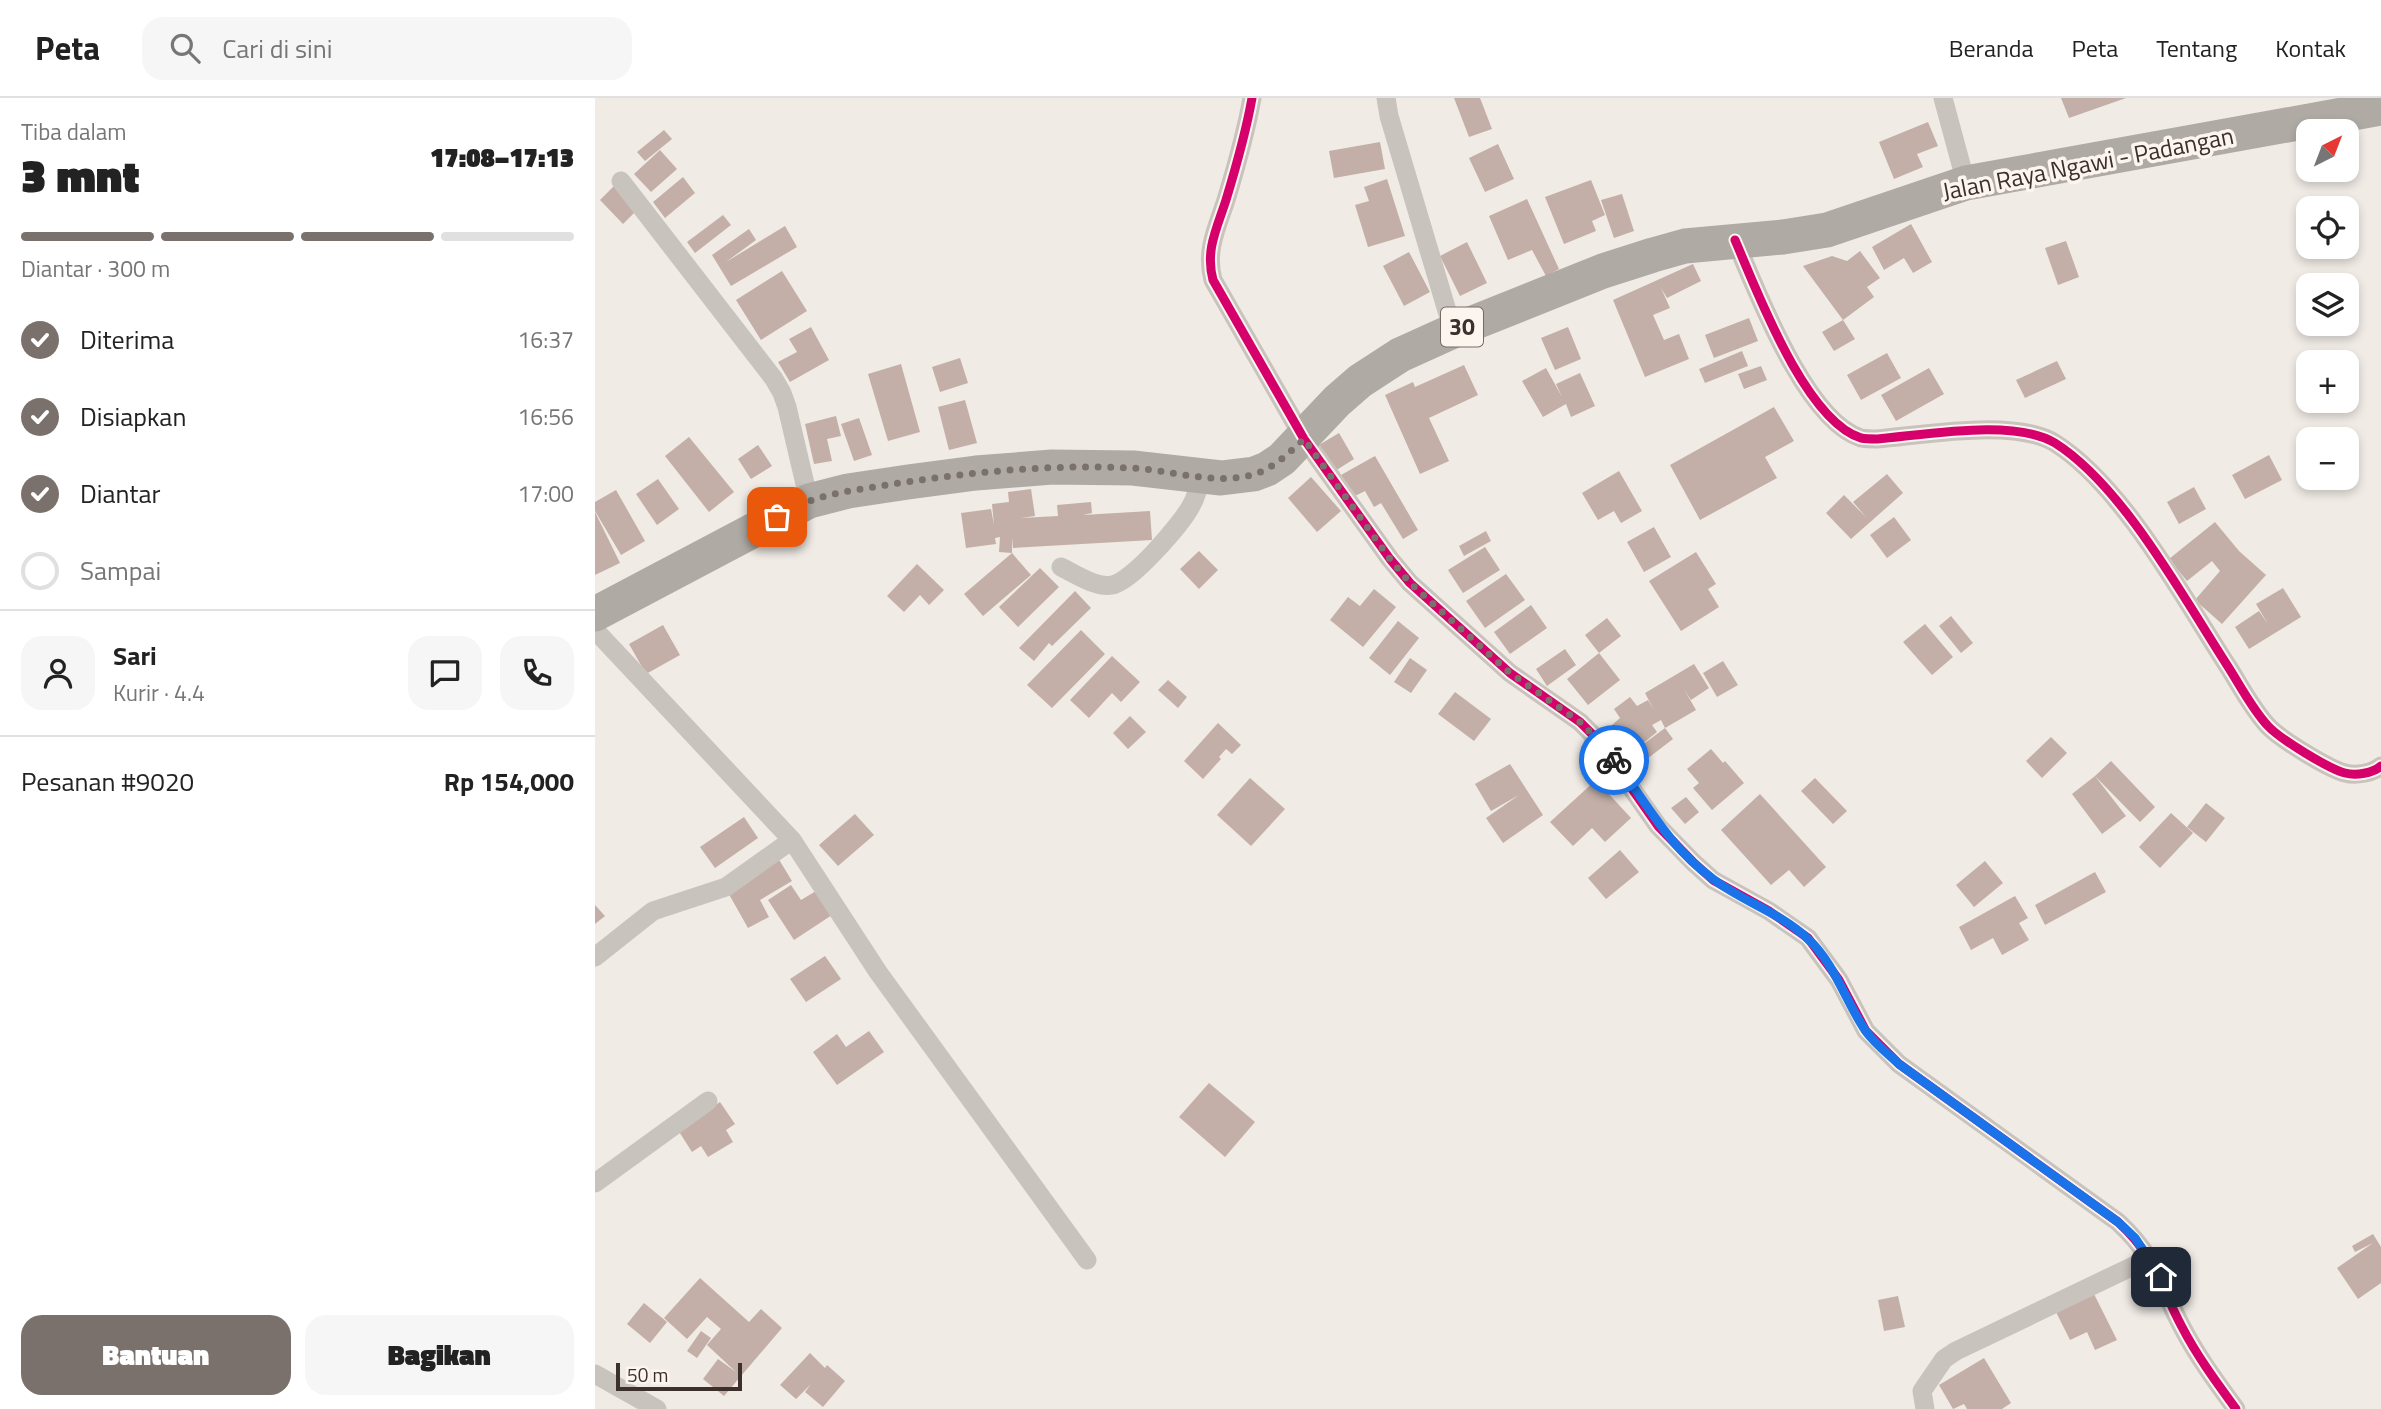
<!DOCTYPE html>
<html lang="id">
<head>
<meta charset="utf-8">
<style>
  body { margin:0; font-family:"Titillium Web",sans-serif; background:#f6f6f6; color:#222; height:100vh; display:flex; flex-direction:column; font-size:26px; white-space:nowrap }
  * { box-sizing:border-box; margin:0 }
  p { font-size:23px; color:#767676 }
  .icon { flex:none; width:38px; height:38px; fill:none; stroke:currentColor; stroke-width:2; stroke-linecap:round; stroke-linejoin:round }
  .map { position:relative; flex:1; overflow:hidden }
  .side { display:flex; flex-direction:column; background:#fff; width:595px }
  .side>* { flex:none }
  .needle { width:46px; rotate:42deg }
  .controls { position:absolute; left:1701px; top:21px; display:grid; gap:14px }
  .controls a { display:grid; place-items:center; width:63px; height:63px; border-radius:14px; background:#fff; box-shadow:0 4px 10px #0003; font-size:35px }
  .scale { position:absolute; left:21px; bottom:18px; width:126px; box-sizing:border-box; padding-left:7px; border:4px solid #3b302b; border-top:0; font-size:19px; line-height:24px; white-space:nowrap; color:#3b302b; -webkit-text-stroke:5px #fbf5ee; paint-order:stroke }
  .pin { position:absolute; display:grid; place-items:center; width:60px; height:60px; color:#fff; margin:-30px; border-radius:14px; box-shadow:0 4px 10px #0006 }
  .courier { position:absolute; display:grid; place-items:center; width:70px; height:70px; margin:-35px; border:5px solid #1a73e8; border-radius:50%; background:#fff; color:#222; box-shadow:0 2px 9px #0007 }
  .overview em { font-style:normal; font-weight:800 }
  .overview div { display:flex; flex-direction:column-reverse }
  .overview { display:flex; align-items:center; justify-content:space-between; height:119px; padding:0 21px }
  h1 { font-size:46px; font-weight:800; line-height:52px }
  .bar { display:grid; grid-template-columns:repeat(4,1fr); gap:10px 7px; align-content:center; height:84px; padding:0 21px }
  .bar i { height:9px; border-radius:5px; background:#e0e0e0 }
  .bar .on { background:#7a716c }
  .bar p { grid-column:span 4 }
  .line { display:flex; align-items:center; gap:18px; padding:0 21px; border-top:2px solid #e0e0e0 }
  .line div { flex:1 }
  .round { display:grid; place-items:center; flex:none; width:74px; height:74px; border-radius:21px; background:#f6f6f6 }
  ol { padding:0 21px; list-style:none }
  li { display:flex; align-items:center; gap:21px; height:77px }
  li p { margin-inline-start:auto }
  li .icon { padding:7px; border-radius:50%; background:#7a716c; color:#fff; stroke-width:4 }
  li:last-child { color:#767676 }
  li i { width:38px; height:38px; border:4px solid #e0e0e0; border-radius:50% }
  .action { display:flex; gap:14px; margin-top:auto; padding:14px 21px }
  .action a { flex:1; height:80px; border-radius:21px; background:#7a716c; color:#fff; font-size:28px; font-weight:800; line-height:80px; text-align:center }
  .action a+a { background:#f6f6f6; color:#222 }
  header { display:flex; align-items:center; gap:42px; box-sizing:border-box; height:98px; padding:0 35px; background:#fff; border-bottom:2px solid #e0e0e0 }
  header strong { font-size:33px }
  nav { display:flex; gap:38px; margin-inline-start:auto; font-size:24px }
  .search { width:490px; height:63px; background:#f6f6f6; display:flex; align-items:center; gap:18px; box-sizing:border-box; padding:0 24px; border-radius:21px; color:#767676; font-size:26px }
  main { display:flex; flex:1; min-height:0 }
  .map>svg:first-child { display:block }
  .building { fill:#c3afa7 }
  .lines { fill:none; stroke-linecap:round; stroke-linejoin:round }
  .street { stroke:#c9c3be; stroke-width:19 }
  .highway { stroke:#afaaa4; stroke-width:35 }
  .cycleway-casing { stroke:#fbf5ee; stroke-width:13 }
  .cycleway { stroke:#d6006c; stroke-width:9 }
  .done { stroke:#7a716c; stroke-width:7; stroke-dasharray:0 12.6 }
  .route { stroke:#1a73e8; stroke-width:9 }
  .labels { text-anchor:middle; stroke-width:7; stroke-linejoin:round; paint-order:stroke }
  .shield { fill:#fbf5ee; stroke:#756b66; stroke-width:2 }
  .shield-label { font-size:23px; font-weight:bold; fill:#3b302b }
  .street-label { font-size:24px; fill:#3b302b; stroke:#fbf5ee }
</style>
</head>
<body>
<header>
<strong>Peta</strong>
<div class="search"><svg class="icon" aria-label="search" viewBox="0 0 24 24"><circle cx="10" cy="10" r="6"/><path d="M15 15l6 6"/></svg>Cari di sini</div>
<nav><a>Beranda</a><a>Peta</a><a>Tentang</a><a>Kontak</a></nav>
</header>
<main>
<section class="side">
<div class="overview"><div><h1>3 mnt</h1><p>Tiba dalam</p></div><em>17:08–17:13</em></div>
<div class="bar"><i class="on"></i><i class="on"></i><i class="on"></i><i></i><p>Diantar · 300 m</p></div>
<ol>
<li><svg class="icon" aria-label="check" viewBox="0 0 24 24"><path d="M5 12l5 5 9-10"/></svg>Diterima<p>16:37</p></li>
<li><svg class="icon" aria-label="check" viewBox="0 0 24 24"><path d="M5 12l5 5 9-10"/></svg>Disiapkan<p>16:56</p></li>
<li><svg class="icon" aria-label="check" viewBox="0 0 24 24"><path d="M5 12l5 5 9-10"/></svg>Diantar<p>17:00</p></li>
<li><i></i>Sampai</li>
</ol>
<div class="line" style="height:126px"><a class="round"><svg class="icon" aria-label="person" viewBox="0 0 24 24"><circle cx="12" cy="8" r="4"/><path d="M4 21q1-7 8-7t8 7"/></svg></a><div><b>Sari</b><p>Kurir · 4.4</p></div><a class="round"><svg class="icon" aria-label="chat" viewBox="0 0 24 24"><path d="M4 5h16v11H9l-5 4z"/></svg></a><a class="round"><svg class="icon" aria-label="phone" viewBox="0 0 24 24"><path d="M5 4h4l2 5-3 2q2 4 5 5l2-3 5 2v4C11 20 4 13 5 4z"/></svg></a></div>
<div class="line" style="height:91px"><div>Pesanan #9020</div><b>Rp 154,000</b></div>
<div class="action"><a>Bantuan</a><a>Bagikan</a></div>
</section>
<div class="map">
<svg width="1786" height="1311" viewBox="0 0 1786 1311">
  <rect width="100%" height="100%" fill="#f0ebe5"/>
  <path class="building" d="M859,0H885L897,31L874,39Z
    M1466,0H1531L1474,20Z
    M1333,24L1343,48L1322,56L1328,69L1299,81L1284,44Z
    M69,32L77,41L50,63L42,54Z
    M785,44L790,71L739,80L734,53Z
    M903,46L919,81L890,94L874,60Z
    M65,52L82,71L56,94L39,76Z
    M88,79L100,95L70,120L58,104Z
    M792,81L810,138L773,149L760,107L774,103L769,89Z
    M996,82L1010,117L997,123L1001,133L969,146L950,99Z
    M21,86L44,110L28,126L5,102Z
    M1027,96L1039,133L1019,140L1006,102Z
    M932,101L964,171L951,178L937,152L913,162L894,118Z
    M128,117L136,127L100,155L92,144Z
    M1316,126L1337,164L1318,175L1309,160L1289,172L1277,149Z
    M190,128L202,149L136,188L117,157L154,131L161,142L131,164Z
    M1471,143L1484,179L1463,187L1450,150Z
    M872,144L892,185L865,198L845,158Z
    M1265,153L1285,180L1272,189L1279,199L1248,222L1208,168L1237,158L1252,163Z
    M814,154L835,194L809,208L788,168Z
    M1098,166L1106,183L1072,200L1066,190L1075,210L1058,217L1069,242L1084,236L1094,261L1050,279L1018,202Z
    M187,173L212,213L166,242L141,202Z
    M1154,220L1163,243L1119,260L1110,237Z
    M1248,222L1260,241L1239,253L1227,234Z
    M216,229L234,262L195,284L183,264L202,254L194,241Z
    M973,229L986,261L960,272L946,240Z
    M1147,253L1153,268L1110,285L1104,271Z
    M1292,255L1306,280L1266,302L1252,277Z
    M365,260L373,285L345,294L337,269Z
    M1462,263L1471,281L1430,300L1421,282Z
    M306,266L325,334L293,343L273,276Z
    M869,267L883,297L834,320L854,363L825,376L790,297L818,284L820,289Z
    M1166,268L1172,282L1149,291L1143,276Z
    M951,270L967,299L961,286L985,275L1000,308L976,319L971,306L948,319L927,283Z
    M1334,270L1349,296L1301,323L1286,297Z
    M370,302L382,345L354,352L343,309Z
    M1179,309L1199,343L1170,359L1182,380L1105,422L1075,367Z
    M241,318L246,338L232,341L237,363L219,366L210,326Z
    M264,320L277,357L259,363L246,326Z
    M744,335L759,361L740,373L724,347Z
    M94,339L139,394L114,414L70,358Z
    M163,347L177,368L156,381L143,361Z
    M1674,357L1687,382L1650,401L1637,377Z
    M780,358L823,432L808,441L786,405L779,409L770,393L758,399L746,377Z
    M1024,373L1047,413L1026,425L1019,413L1003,422L987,395Z
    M1292,376L1308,395L1256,441L1231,415L1249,397L1271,419L1258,404Z
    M716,379L746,413L722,434L693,400Z
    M63,381L84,411L62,427L41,396Z
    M1599,389L1611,411L1584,426L1572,404Z
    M436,391L440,418L426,420L463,418L462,407L496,404L497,415L488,417L555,413L557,442L418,450L417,440V455L404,454L405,439L400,440L401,446L371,450L366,415L396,411L399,427L397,406L414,404L413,394Z
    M21,392L50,443L26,457L0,413V404Z
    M0,414L25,465L0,477Z
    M1299,419L1316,442L1292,460L1275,437Z
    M1620,424L1644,453L1671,477L1627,526L1600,502L1625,473L1617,463L1592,483L1574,461Z
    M1059,429L1076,459L1049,474L1032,444Z
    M891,433L896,443L869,458L864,448Z
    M890,449L905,472L868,495L853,472Z
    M604,453L623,472L604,491L585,471Z
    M1101,454L1121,486L1113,491L1124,509L1086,533L1054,483Z
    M417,455L436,477L388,518L369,496Z
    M322,466L349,492L334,507L325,497L309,514L292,498Z
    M445,470L464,489L423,529L404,509Z
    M911,476L930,502L890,530L871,503Z
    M1688,490L1706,519L1654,551L1640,529L1664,513L1673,526L1661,506Z
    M779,491L801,509L768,549L735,522L753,499L765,508Z
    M480,493L496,510L457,548L454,545L439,563L424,550Z
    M936,507L952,530L915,556L899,534Z
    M1356,518L1378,545L1366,555L1344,528Z
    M1012,520L1026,538L1004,555L990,537Z
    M803,523L824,540L795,577L774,560Z
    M1330,526L1358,559L1337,577L1308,544Z
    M68,527L85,557L51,576L34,546Z
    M486,532L510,556L457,610L432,587Z
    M970,551L981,567L952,588L941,571Z
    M1004,555L1025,582L993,607L972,581Z
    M517,558L545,584L526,604L517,595L494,620L475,602Z
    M815,560L832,572L816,595L799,584Z
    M1128,563L1143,587L1122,599L1108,575Z
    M1099,566L1114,590L1096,602L1089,591L1101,612L1070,630L1066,622L1057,627L1062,634L1046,647L1039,637L1031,643L1017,627L1025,620L1019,611L1035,599L1042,608L1053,602L1059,612L1050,595Z
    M573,582L592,599L583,610L563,592Z
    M860,594L896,621L879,643L843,616Z
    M535,618L551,634L533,651L518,635Z
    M623,625L646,647L637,656L631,651L624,659L626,661L608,681L589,663Z
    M1070,630L1078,641L1048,664L1039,653Z
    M1456,639L1472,655L1447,680L1431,663Z
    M1116,651L1128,665L1130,663L1149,685L1117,712L1098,690L1104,685L1092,671Z
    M1516,663L1560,709L1545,724L1500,678Z
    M915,666L948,717L908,745L891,720L924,697L896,713L880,686Z
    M1500,678L1531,718L1507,736L1477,696Z
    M655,680L690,711L656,748L622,717Z
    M1220,680L1252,713L1238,726L1206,693Z
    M1001,682L1036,720L1010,744L997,730L978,748L955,724Z
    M1165,696L1231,769L1209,789L1194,772L1176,787L1126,732Z
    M1091,699L1104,714L1090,726L1076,710Z
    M1611,705L1630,720L1611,744L1592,729Z
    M1576,715L1598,735L1565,770L1544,749Z
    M260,716L279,737L243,768L224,747Z
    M149,719L163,740L120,770L105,749Z
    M1025,752L1044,774L1011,801L993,780Z
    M183,760L197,783L165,802L174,819L153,830L131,791Z
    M1390,763L1408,785L1379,809L1361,787Z
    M1500,774L1511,794L1450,827L1440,807Z
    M196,787L206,802L221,793L237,817L199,842L173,802Z
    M1420,798L1433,820L1424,825L1434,842L1407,857L1398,840L1376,852L1364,829Z
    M0,807L10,818L0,826Z
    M230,858L246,881L211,904L195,881Z
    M274,933L289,954L242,987L218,954L242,936L251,949Z
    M614,985L660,1024L630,1059L584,1019Z
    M125,1004L140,1026L131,1032L138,1044L113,1059L106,1048L97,1054L83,1032Z
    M1778,1136L1786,1149V1185L1763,1201L1742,1170L1778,1145L1760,1154L1757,1148Z
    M105,1180L154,1224L166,1211L187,1230L129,1298L108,1281L123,1261L141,1274L112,1247L126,1231L112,1219L92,1241L69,1220Z
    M1498,1194L1522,1242L1500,1252L1492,1234L1475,1242L1460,1212Z
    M1303,1198L1310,1229L1289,1233L1283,1202Z
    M49,1205L72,1224L55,1245L32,1226Z
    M106,1233L116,1240L102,1260L92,1253Z
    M215,1255L230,1270L232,1267L250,1283L228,1309L210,1294L216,1286L201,1301L185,1287Z
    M1389,1260L1416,1305L1407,1311H1372L1369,1306L1358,1311L1344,1287Z"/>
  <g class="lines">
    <path class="street" d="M657,0C651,34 641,69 631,102C622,130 610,152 618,182L709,341L795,461L815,485L915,575L985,624L1002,641L1063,728L1098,764L1118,782L1174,813L1213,840L1244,882L1271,933L1304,966L1523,1124C1562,1160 1564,1186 1587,1229C1602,1258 1622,1285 1641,1311
      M791,0L794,18L858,233
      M1348,0L1371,85
      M26,83L179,281L187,295L192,309L214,403
      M1140,142C1162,193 1210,322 1266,340C1271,341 1277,341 1282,341C1330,337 1419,320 1460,345C1528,388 1588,499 1632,567C1645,587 1657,611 1673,628C1685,641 1734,671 1750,675C1761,678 1778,675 1786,668
      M466,469C480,476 501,490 517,487C536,485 587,425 596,408C602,398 604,388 606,377
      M0,532L197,742L283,874L492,1162
      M0,859L58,813L131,789L197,742
      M0,1085L113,1003
      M0,1276L62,1311
      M1330,1311L1327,1293L1349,1261L1361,1253L1555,1160"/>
    <path class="highway" d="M0,516L214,403L253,393L313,384L381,375L457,369L538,370L626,380L659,376L672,371L687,361L742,303L765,283L805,257L858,233L1008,173L1058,157L1090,148L1188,139L1232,132L1371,85L1786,10"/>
    <g class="cycleway-casing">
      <path id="cycleway" d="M657,0C651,34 641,69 631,102C622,130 610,152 618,182L709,341L795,461L815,485L915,575L985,624L1002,641L1063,728L1098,764L1118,782L1174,813L1213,840L1244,882L1271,933L1304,966L1523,1124C1562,1160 1564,1186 1587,1229C1602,1258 1622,1285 1641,1311
        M1140,142C1162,193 1210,322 1266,340C1271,341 1277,341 1282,341C1330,337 1419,320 1460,345C1528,388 1588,499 1632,567C1645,587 1657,611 1673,628C1685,641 1734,671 1750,675C1761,678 1778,675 1786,668"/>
    </g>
    <use href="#cycleway" class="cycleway"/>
  </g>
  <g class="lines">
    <path class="done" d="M182,419C193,414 204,407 215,403C242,393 270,391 298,386C377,374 456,366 536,370C575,372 619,387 657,377C678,371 694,355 709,341L795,461L815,485L915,575L985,624L1002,641L1019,662"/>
    <path class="route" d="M1019,662C1053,706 1071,746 1118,781C1148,804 1186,815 1213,841C1240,866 1250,902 1270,932C1279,945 1292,955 1304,966L1523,1124L1540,1140L1566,1179"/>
  </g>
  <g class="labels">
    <rect class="shield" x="846" y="209.5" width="42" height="39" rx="5"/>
    <g class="shield-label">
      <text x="867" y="237">30</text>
    </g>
    <g class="street-label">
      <text transform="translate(1493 66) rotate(-11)" y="8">Jalan Raya Ngawi - Padangan</text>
    </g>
  </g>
</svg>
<div class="controls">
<a><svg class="needle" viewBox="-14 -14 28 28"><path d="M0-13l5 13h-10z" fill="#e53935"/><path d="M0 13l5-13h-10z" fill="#767676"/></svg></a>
<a><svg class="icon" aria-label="locate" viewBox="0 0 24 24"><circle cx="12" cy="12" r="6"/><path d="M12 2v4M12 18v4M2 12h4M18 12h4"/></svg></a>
<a><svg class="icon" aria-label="layers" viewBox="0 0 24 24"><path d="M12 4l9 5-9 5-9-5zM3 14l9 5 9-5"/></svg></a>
<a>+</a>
<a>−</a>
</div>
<div class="scale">50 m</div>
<div class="pin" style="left:182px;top:419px;background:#ea580c"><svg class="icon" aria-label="bag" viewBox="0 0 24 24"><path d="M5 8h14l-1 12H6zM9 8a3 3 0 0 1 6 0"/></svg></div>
<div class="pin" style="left:1566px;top:1179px;background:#1f2937"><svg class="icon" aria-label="home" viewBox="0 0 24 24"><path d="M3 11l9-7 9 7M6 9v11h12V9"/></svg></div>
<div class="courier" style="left:1019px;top:662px"><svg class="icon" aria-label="bike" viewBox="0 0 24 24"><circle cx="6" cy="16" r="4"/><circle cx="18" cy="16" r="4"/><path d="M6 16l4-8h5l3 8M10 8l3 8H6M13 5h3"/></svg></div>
</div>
</main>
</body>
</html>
